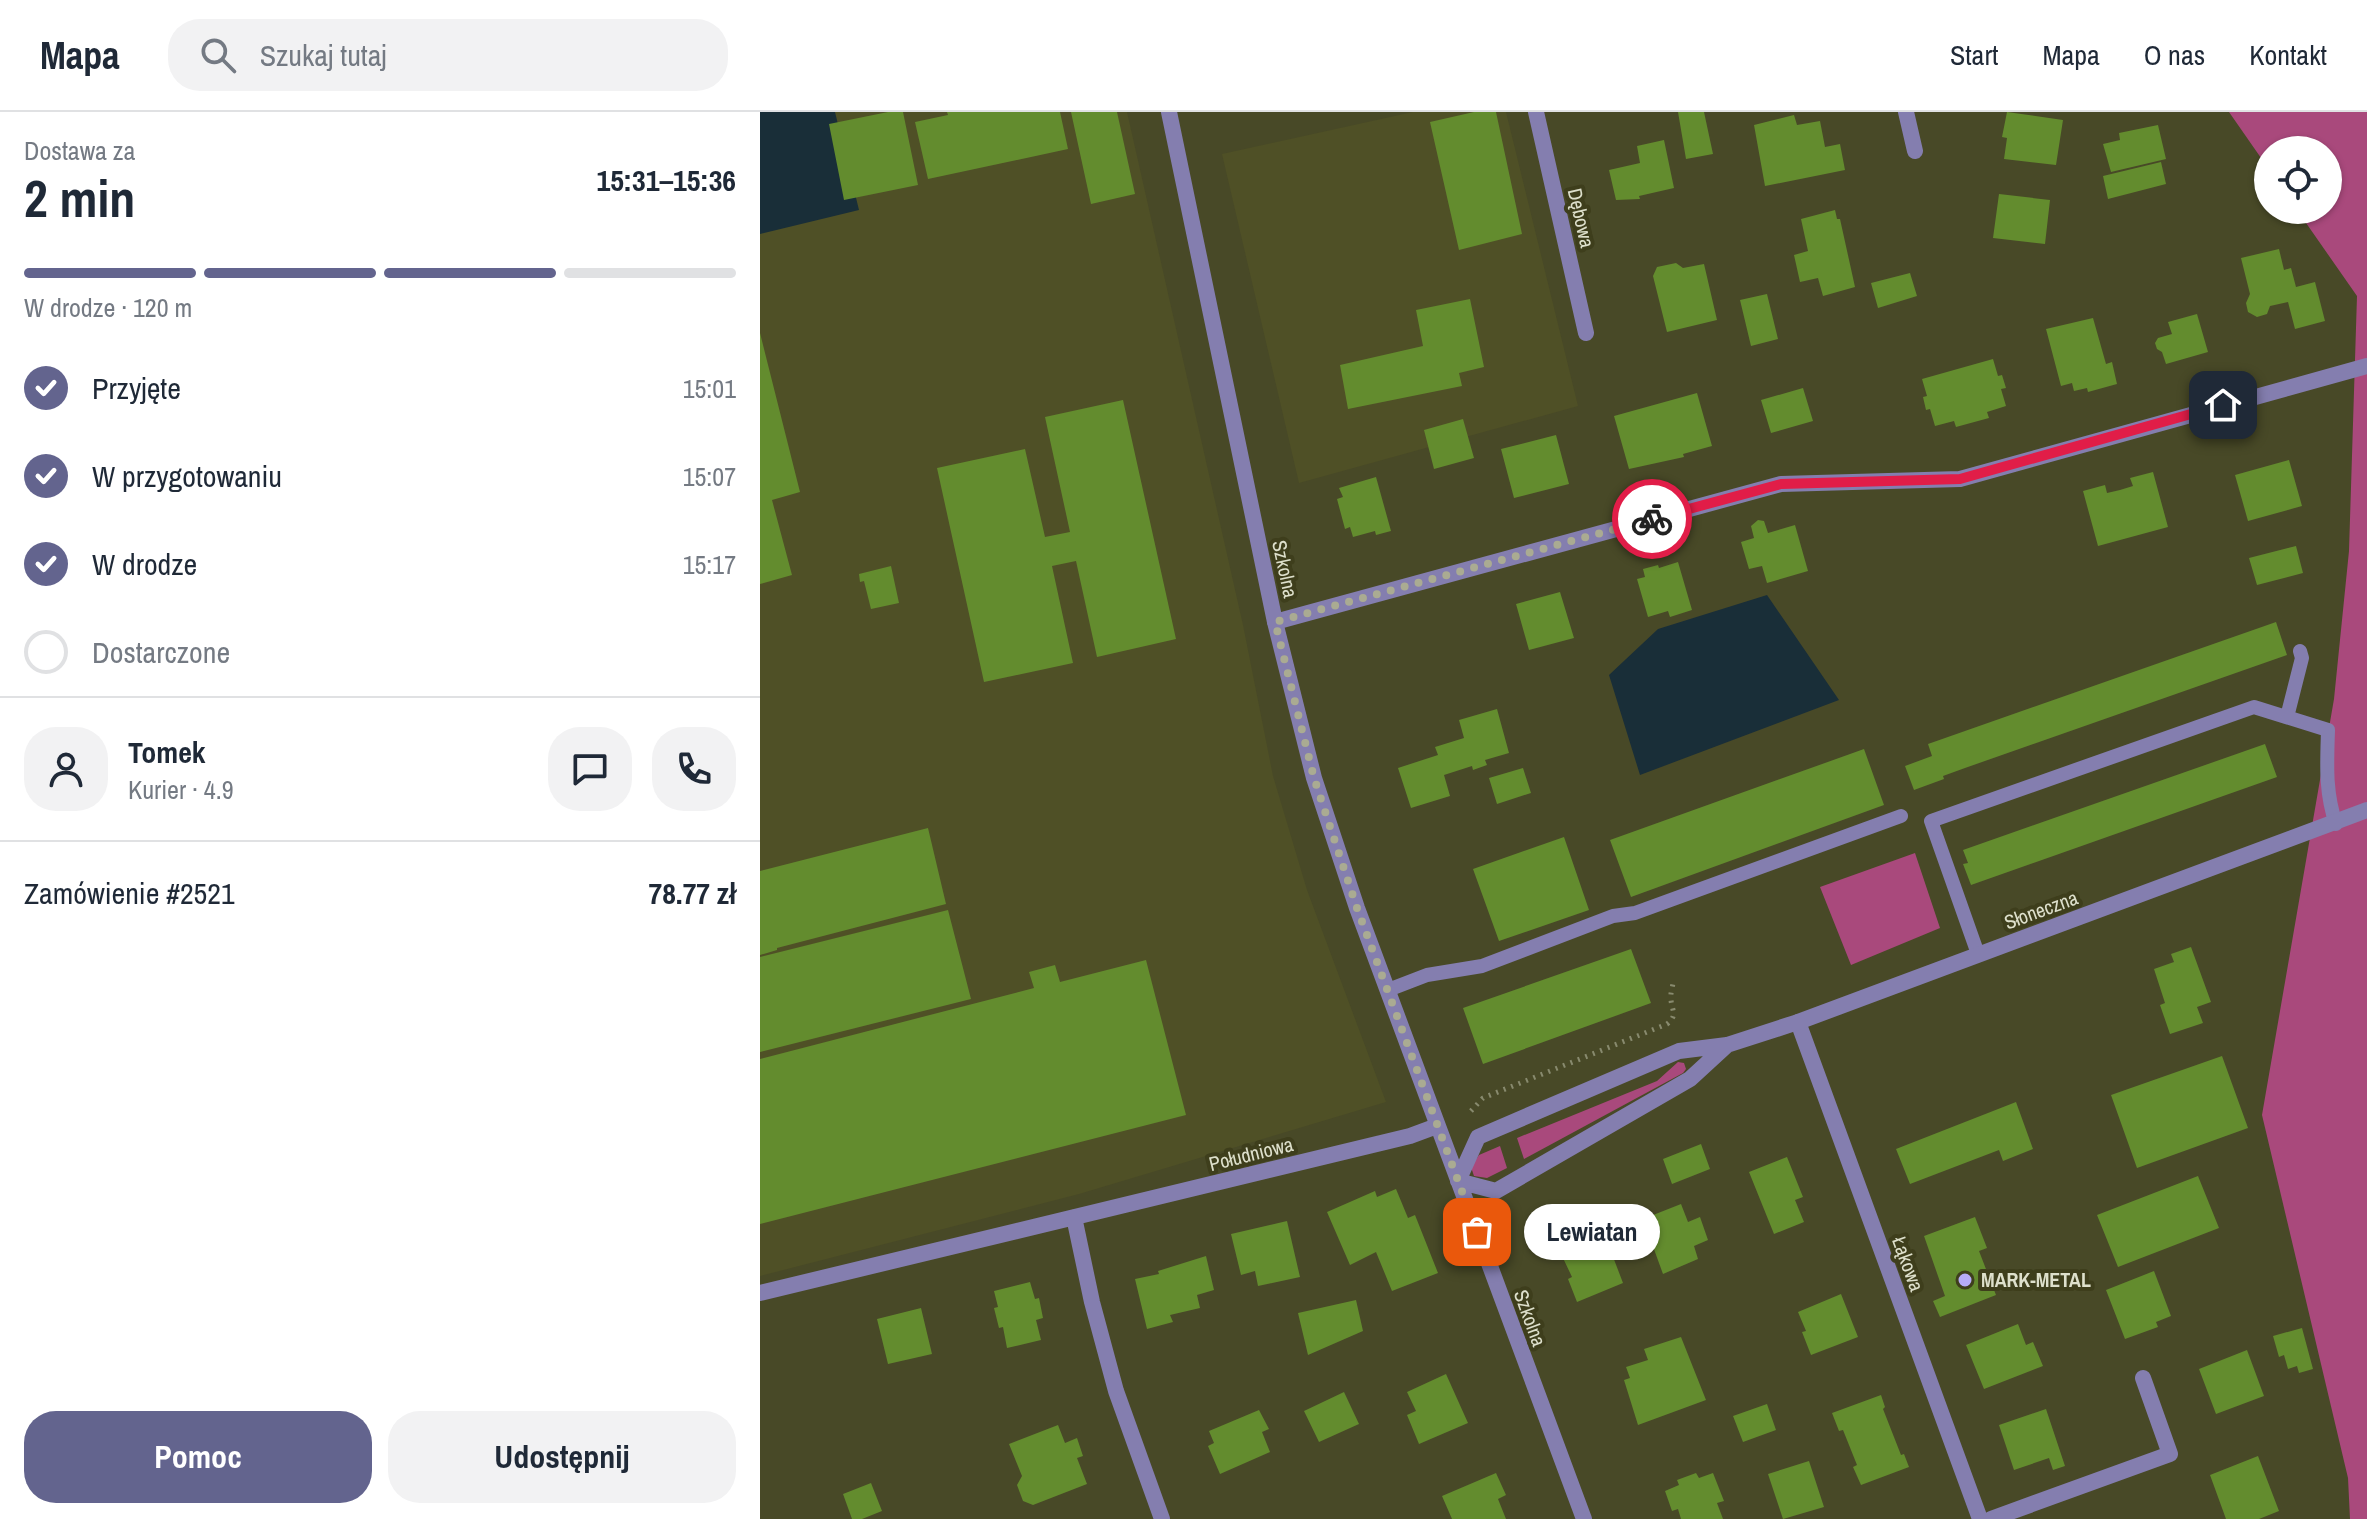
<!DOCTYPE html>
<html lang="pl">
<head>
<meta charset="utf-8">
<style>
  body { margin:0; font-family:"Archivo Narrow",sans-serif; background:#f2f2f3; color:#1f2937; height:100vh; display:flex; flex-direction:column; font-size:30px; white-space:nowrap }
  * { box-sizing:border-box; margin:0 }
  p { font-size:26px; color:#747a83 }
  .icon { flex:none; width:44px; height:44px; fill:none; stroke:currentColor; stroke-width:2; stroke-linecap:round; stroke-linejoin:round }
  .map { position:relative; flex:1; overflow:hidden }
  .side { display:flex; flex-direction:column; background:#fff; width:760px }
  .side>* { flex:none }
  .fabs { position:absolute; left:1494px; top:24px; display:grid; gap:16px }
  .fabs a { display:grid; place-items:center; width:88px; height:88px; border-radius:50%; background:#fff; box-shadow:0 2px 6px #0004; font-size:40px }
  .pin { position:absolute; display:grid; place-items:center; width:68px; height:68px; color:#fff; margin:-34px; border-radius:16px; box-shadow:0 4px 12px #0006 }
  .courier { position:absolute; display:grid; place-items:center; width:80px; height:80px; margin:-40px; border:6px solid #e11d48; border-radius:50%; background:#fff; color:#222; box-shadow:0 2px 10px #0007 }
  .bubble { position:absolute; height:56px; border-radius:28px; background:#fff; box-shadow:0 2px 6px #0004; font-size:26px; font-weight:700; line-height:56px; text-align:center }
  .overview em { font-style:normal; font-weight:700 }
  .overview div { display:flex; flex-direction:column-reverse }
  .overview { display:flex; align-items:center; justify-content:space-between; height:136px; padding:0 24px }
  h1 { font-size:52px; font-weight:700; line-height:60px }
  .bar { display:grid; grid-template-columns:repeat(4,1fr); gap:12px 8px; align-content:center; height:96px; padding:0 24px }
  .bar i { height:10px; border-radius:6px; background:#e0e1e3 }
  .bar .active { background:#63648e }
  .bar p { grid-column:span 4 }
  .line { display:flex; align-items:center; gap:20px; padding:0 24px; border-top:2px solid #e0e1e3 }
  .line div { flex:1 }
  .round { display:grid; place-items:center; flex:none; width:84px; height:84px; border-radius:32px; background:#f2f2f3 }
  ol { padding:0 24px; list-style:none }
  li { display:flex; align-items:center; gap:24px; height:88px }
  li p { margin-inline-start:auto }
  li .icon { padding:8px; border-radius:50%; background:#63648e; color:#fff; stroke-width:4 }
  li:last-child { color:#747a83 }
  li i { width:44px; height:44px; border:4px solid #e0e1e3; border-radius:50% }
  .button { display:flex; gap:16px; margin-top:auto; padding:16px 24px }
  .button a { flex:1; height:92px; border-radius:32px; background:#63648e; color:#fff; font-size:32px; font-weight:700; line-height:92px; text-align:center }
  .button a+a { background:#f2f2f3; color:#1f2937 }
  header { display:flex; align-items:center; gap:48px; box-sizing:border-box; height:112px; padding:0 40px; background:#fff; border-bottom:2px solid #e0e1e3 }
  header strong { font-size:38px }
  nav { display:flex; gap:44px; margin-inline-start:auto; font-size:28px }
  .search { width:560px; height:72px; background:#f2f2f3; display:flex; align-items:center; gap:20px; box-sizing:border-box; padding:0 28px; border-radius:32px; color:#747a83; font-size:30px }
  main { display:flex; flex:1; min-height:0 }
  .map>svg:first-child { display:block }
  .built { fill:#4f5026 }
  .green { fill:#a9497c }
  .water { fill:#192e38 }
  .building { fill:#638c2e }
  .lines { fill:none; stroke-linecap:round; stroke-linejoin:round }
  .path { stroke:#888a6e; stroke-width:5; stroke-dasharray:2 6; stroke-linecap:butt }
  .service { stroke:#847eaf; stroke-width:14 }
  .minor { stroke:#847eaf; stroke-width:16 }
  .tertiary { stroke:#847eaf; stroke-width:16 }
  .done { stroke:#aaab92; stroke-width:8; stroke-dasharray:0 14.4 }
  .route { stroke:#e11d48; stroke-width:10 }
  .poi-dot { fill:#b6acf8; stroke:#3e3e1c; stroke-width:3 }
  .labels { text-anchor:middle; stroke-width:8; stroke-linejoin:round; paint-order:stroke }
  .street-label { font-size:20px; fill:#dee0cc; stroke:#3e3e1c }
  .poi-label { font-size:20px; font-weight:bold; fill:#dee0cc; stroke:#3e3e1c; text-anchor:start }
</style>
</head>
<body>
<header>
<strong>Mapa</strong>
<div class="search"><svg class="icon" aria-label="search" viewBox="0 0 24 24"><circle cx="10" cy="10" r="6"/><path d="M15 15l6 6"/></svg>Szukaj tutaj</div>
<nav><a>Start</a><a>Mapa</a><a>O nas</a><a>Kontakt</a></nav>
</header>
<main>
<section class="side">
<div class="overview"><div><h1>2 min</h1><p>Dostawa za</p></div><em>15:31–15:36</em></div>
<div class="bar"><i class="active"></i><i class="active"></i><i class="active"></i><i></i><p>W drodze · 120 m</p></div>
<ol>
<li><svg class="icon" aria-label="check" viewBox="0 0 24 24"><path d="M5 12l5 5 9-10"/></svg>Przyjęte<p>15:01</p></li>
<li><svg class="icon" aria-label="check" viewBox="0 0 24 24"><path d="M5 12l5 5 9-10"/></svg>W przygotowaniu<p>15:07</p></li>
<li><svg class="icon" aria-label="check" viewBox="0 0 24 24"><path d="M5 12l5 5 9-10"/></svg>W drodze<p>15:17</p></li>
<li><i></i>Dostarczone</li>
</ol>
<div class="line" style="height:144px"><a class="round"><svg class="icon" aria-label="person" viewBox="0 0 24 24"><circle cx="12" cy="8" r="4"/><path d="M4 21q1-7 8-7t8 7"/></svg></a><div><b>Tomek</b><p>Kurier · 4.9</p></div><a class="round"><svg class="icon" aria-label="chat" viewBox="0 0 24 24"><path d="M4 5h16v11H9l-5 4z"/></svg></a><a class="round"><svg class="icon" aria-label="phone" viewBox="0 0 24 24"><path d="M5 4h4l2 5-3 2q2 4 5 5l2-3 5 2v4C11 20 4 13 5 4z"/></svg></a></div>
<div class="line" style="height:104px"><div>Zamówienie #2521</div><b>78.77 zł</b></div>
<div class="button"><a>Pomoc</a><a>Udostępnij</a></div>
</section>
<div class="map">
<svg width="1607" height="1407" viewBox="0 0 1607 1407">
  <rect width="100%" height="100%" fill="#484927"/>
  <path class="built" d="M0,0H367L483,513L513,664L547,778L626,990L319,1082L0,1164Z
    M653,0H746L818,294L539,371L462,42Z"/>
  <path class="green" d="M1469,0H1607V1407H1590L1588,1366L1502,1003L1574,587L1589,439L1597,184L1537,98H1568V38H1508V56Z
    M1155,741L1180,816L1091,853L1060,775Z
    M918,950L924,951L926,957L923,961L764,1047L757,1026L897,969Z
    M740,1034L747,1056L727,1066L714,1064L711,1055L719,1043Z"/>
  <path class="water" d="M0,0H75L99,98L0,122Z
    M1007,483L1079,588L880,663L849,563L898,517Z"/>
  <path class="building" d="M128,0H143L158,73L84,88L69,12Z
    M187,0H300L308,37L168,67L155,10L188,3Z
    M311,0H357L375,82L331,92Z
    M714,0H736L762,122L699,138L670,10Z
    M918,0H944L953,42L926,47Z
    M1247,0L1303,8L1296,53L1244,47L1247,26L1242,25Z
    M1034,3L1037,13L1060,9L1065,35L1080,32L1085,58L1005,74L994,13Z
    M1398,13L1406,47L1351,60L1343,32L1360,28L1359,21Z
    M904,28L914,76L879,84L880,87L856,88L849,58L880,51L877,34Z
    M1401,50L1406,72L1348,87L1343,64Z
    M1239,82L1290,88L1285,132L1233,126Z
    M1075,98L1077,107H1080L1095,175L1063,184L1058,166L1040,170L1034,143L1048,139L1041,107Z
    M1519,137L1524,158L1531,156L1536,175L1555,170L1565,209L1535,217L1528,190L1510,194L1507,202L1497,205L1488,200L1486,191L1490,182L1481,146Z
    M916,151L923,156L944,152L957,208L907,220L893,164L897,155Z
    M1150,161L1157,184L1118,196L1111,171Z
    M1007,182L1018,227L991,234L980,188Z
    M710,187L724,255L699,261L702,274L588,297L580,253L663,234L656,198Z
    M1437,202L1448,240L1406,252L1402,240L1397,237L1395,231L1398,226L1412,222L1408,210Z
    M1333,206L1346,252L1352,250L1357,272L1328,280L1327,276L1314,279L1312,271L1301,274L1286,217Z
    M0,221L40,380L12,388L32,463L0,472Z
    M1233,247L1238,264L1242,263L1246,276L1241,277L1246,294L1227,300L1229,306L1196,315L1194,309L1175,314L1170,297L1166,298L1163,285L1167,284L1162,267Z
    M1043,276L1053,309L1011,321L1001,288Z
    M937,281L952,334L923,342L924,345L869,357L854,304Z
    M363,288L416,527L337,545L316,449L292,454L313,551L224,570L177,356L265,337L285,425L310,420L285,305Z
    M703,307L714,346L674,357L664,318Z
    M796,323L809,372L754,386L741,337Z
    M1529,348L1542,394L1488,409L1475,363Z
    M1393,360L1408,415L1338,434L1323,379L1345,373L1347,381L1360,378L1373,374L1370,366Z
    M616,365L631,419L616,423L615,419L593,425L590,415L585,417L577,387L583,385L579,376Z
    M998,408L1004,409L1008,421L1035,413L1048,459L1007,471L1002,454L989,457L981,430L994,426L991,414Z
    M1536,434L1543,461L1497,473L1489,446Z
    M918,450L932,498L910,505L908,499L888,505L877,467L885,465L883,457L898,453L899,456Z
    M131,454L139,491L111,497L104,469L100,470L99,462Z
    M800,480L814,526L769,538L756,492Z
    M1516,510L1527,543L1205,656L1183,664L1184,667L1154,678L1145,654L1172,644L1168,632Z
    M737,597L749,641L725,648L727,653L713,658L712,654L684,663L690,684L651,696L638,656L678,643L675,635L704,626L699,608Z
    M1505,632L1517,665L1211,773L1203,752L1208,751L1203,738Z
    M1104,637L1124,693L871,785L850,728Z
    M763,656L771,681L737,692L729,666Z
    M168,716L186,792L17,836V838L0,843V759Z
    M804,725L829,798L739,829L713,757Z
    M188,798L211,887L0,940V845Z
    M1431,835L1451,890L1437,895L1443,911L1410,922L1400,893L1405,891L1394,857L1414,850L1411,842Z
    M871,837L891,891L723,952L703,896Z
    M386,848L426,1003L0,1112V947L274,876L269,860L295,853L300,870Z
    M1462,944L1488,1016L1377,1056L1351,983Z
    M1256,990L1273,1037L1243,1049L1239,1038L1150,1072L1136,1037Z
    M941,1032L950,1057L912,1072L903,1047Z
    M1027,1045L1043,1085L1035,1088L1044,1110L1014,1122L989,1060Z
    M1438,1064L1459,1116L1358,1155L1337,1103Z
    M636,1077L648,1106L655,1103L678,1161L632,1179L616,1140L590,1153L567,1100L615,1079L617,1085Z
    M921,1092L928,1110L940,1105L948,1128L934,1134L938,1147L903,1162L883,1107Z
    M1215,1105L1227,1136L1219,1139L1236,1183L1180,1205L1173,1189L1185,1184L1164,1124Z
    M527,1109L540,1165L498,1174L495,1159L481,1163L471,1122Z
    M847,1129L863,1171L817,1190L808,1167L812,1165L803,1146Z
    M446,1144L454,1178L437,1183L440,1196L410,1203L413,1210L387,1217L375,1167L399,1162L398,1159Z
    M1394,1159L1411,1204L1396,1210L1398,1215L1365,1227L1346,1178Z
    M270,1170L275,1187L279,1186L283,1206L276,1208L281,1228L247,1236L243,1215L239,1216L234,1196L238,1195L234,1179Z
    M1081,1182L1098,1225L1051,1243L1042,1220L1046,1219L1038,1200Z
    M596,1188L603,1219L548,1243L538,1201Z
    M161,1196L172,1242L128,1252L117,1207Z
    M1258,1212L1266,1233L1273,1230L1283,1254L1224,1277L1206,1233Z
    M1542,1216L1553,1257L1539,1261L1537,1254L1528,1257L1524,1243L1519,1245L1513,1224Z
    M921,1225L946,1288L878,1313L864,1268L870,1266L866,1255L888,1248L884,1237Z
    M1487,1238L1504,1284L1456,1302L1439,1257Z
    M686,1262L708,1311L659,1332L647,1303L656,1299L647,1280Z
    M584,1280L599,1312L559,1330L544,1299Z
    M1121,1283L1125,1295L1123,1297L1141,1343L1144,1342L1149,1355L1101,1373L1093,1355L1097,1353L1083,1318L1079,1319L1072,1301Z
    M1007,1292L1016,1318L983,1330L973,1304Z
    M1286,1297L1305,1354L1293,1358L1289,1346L1254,1358L1239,1313Z
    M499,1298L509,1317L502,1320L510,1340L460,1362L448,1334L454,1331L449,1319Z
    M298,1313L305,1331L317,1326L323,1344L317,1346L327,1372L273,1393L263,1389L257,1373L262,1364L249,1332Z
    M1498,1344L1519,1399L1499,1407H1466L1450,1363Z
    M1049,1349L1064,1395L1023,1407L1008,1362Z
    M736,1361L746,1383L738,1387L746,1407H692L682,1384Z
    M936,1361L939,1366L953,1361L964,1389L957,1391L963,1407H921L918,1397L912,1399L905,1379L919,1373L917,1368Z
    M111,1371L122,1399L102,1407H92L83,1382Z"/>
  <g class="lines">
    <path class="path" d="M711,999L723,986L907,912C918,903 912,899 911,888C910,881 913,873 914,867"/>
    <path class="service" d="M1527,605L1542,546L1540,539
      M1218,842L1171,709L1494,595L1568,618C1567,652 1565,680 1576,712
      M628,878L667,863L722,854L853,804L875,801L1141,704"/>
    <path class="minor" d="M776,0L826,221
      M1146,0L1155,39
      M515,510L1021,372L1200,367L1607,254
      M1038,910L1220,1407
      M314,1105L332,1190L356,1279L402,1407
      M0,1181L650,1024L677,1014
      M1231,1407L1410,1342L1383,1266"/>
    <path class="tertiary" d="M409,0L515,510L554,666L597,796L824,1407
      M698,1069L718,1025L919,939L967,933L1038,910L1607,698
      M698,1069L736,1079L930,967L967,933"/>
  </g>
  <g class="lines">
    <path class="done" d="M717,1120L597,796L554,666L515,510L892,407"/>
    <path class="route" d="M892,407L1021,372L1200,367L1463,293"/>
  </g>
  <circle class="poi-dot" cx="1205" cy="1168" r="8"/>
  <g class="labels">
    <g class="street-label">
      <text transform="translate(821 106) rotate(77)" y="7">Dębowa</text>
      <text transform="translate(525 457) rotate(78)" y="7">Szkolna</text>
      <text transform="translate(1281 798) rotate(-20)" y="7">Słoneczna</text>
      <text transform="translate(491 1042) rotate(-14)" y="7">Południowa</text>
      <text transform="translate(1148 1152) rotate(70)" y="7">Łąkowa</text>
      <text transform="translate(770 1206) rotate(70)" y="7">Szkolna</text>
    </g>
    <g class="poi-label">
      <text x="1221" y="1175">MARK-METAL</text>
    </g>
  </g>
</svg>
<div class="fabs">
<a><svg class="icon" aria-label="locate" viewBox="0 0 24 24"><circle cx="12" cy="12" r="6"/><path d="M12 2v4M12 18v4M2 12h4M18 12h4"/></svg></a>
</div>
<div class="pin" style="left:717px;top:1120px;background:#ea580c"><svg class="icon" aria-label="bag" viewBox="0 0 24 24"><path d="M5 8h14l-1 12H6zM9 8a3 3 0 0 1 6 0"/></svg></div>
<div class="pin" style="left:1463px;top:293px;background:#1f2937"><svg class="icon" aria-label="home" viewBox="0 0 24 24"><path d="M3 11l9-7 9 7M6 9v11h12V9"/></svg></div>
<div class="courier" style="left:892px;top:407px"><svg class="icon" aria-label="bike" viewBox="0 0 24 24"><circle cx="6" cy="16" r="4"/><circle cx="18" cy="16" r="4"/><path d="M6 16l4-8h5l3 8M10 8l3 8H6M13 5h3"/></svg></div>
<div class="bubble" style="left:764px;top:1092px;width:136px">Lewiatan</div>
</div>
</main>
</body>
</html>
